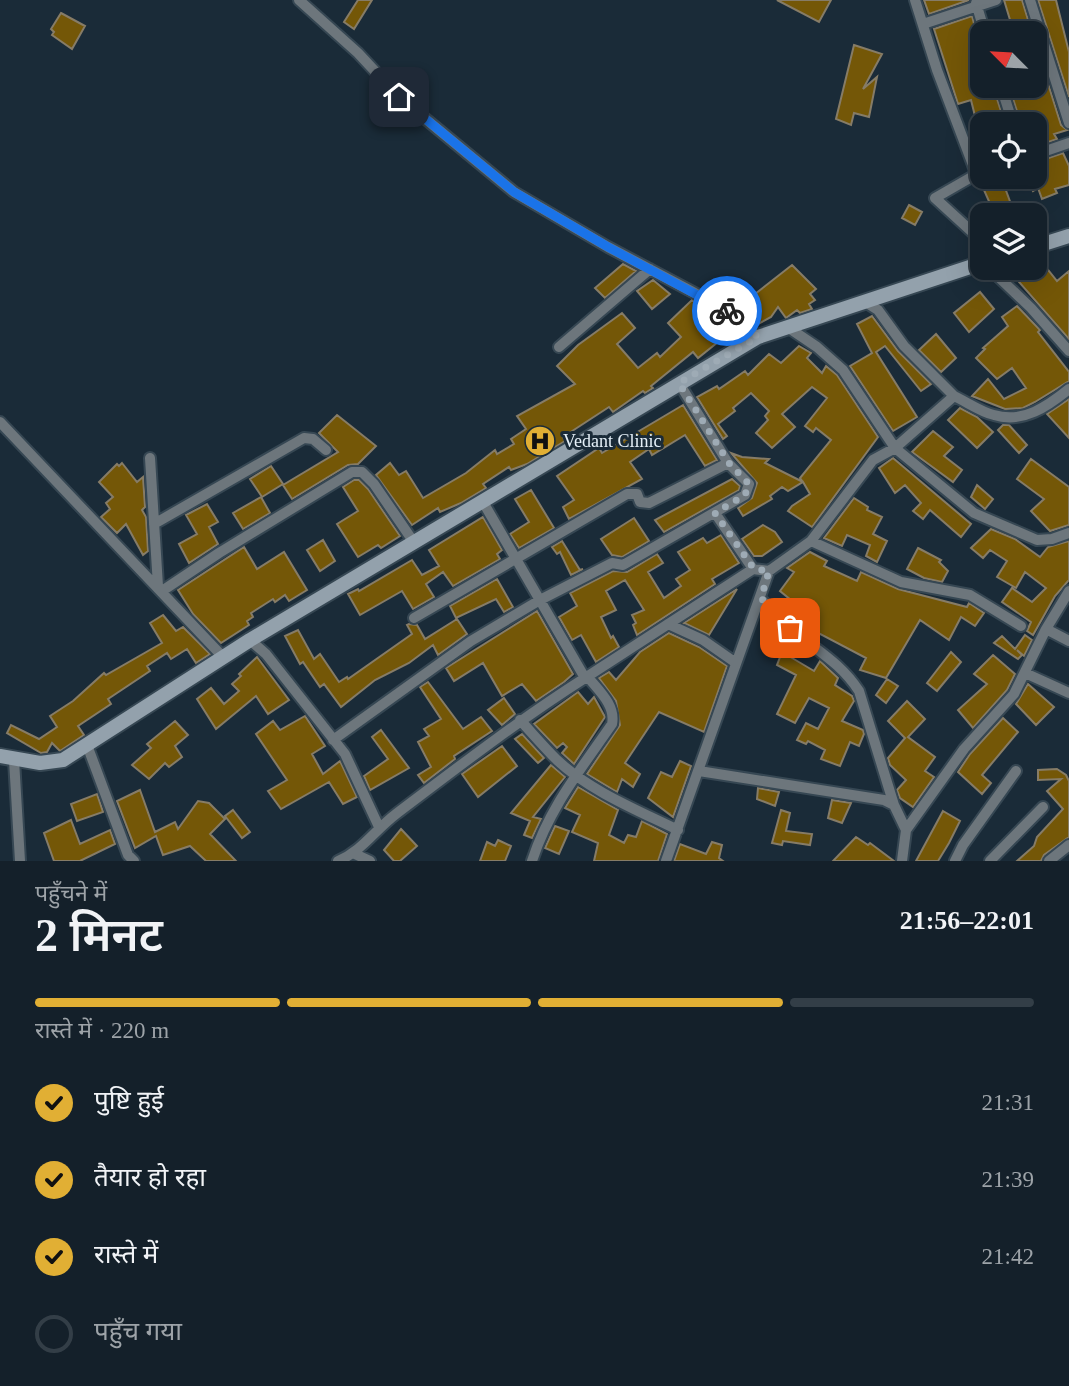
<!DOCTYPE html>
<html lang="hi">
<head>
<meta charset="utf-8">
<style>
  body { margin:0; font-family:"Times New Roman","Noto Sans Devanagari",serif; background:#212d36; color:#f1f3f6; height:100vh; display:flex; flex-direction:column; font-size:26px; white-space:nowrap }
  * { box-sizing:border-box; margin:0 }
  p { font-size:23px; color:#9da3a8 }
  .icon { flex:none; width:38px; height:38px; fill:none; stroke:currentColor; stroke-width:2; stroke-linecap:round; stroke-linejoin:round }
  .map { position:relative; height:861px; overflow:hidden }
  .drawer { display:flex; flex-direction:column; background:#14202a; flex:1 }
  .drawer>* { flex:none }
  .needle { width:46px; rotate:294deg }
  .tools { position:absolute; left:970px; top:21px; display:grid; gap:14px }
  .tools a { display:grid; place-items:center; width:77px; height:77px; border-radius:14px; background:#14202a; box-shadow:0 7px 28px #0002,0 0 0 2px #333e47; font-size:35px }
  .pin { position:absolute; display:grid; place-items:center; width:60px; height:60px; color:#fff; margin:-30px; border-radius:14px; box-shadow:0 4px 10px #0006 }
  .courier { position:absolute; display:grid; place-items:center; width:70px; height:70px; margin:-35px; border:5px solid #1a73e8; border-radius:50%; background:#fff; color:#222; box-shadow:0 2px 9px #0007 }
  .overview em { font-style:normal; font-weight:600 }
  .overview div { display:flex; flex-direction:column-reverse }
  .overview { display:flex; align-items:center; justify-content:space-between; height:119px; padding:0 35px }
  h1 { font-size:46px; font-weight:600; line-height:52px }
  .bar { display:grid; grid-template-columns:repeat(4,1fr); gap:10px 7px; align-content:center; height:84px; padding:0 35px }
  .bar i { height:9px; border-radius:5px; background:#333e47 }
  .bar .current { background:#e1af34 }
  .bar p { grid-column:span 4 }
  ol { padding:0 35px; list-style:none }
  li { display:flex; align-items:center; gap:21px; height:77px }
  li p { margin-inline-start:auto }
  li .icon { padding:7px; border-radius:50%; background:#e1af34; color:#111; stroke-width:4 }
  li:last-child { color:#9da3a8 }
  li i { width:38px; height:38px; border:4px solid #333e47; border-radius:50% }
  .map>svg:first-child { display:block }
  .building { fill:#745707; stroke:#867c67; stroke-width:2 }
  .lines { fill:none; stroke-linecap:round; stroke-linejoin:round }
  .minor-casing { stroke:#364753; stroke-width:14 }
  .secondary-casing { stroke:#364753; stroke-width:18 }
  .minor { stroke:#6d767c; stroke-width:10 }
  .secondary { stroke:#93a1ac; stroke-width:14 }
  .done { stroke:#9eabb5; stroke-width:7; stroke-dasharray:0 12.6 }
  .route { stroke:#1a73e8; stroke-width:9 }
  .labels { text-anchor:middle; stroke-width:6; stroke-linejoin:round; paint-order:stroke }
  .poi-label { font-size:18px; fill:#e5f0f8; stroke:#1a2b38; text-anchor:start }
</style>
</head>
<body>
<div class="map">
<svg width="1069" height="861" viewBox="0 0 1069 861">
  <rect width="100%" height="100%" fill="#1a2b38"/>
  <path class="building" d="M358,0H372L354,29L344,22Z
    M777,0H831L819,22Z
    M924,0H969L929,14Z
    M1004,0H1022L1032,33H1014Z
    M1038,0H1056L1069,52V97Z
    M61,13L85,26L72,49L52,35L54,32L51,29Z
    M972,16L977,35L982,40V86H993L1005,124H977L971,100L958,104L934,29Z
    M1034,39L1061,125L1067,130L1054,134L1057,139L1034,147V124H1021L1009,86H1034Z
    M854,45L882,54L863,89L877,77L869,117L854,113L851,125L836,119Z
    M1063,153L1069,166V185L1055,189L1057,193L1042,199L1038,188L1033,191L1025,177H1034V163Z
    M987,177H1001L1015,215H995L980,181Z
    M909,205L922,212L915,225L902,218Z
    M1034,256H1037L1057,281L1069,271V339L1013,275L1023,268H1034Z
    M623,264L636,271L605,298L595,288Z
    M792,265L816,289L810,294L815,300L809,304L812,309L800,313L797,310L786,318L778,307L771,317L758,324L741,305Z
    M653,280L670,294L652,309L637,291Z
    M980,292L994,309L969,332L954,313Z
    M692,300L712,314L719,315L732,326L718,342L698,358L693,352L651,386L653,388L645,393L643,391L613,412L609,407L563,437L565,441L527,464L511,470L509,467L483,484L486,488L461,503L440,512L438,508L412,525L376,475L390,463L399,475L406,471L423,498L466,473L495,450L497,454L514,444L511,439L526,429L517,416L575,384L557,366L578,345L622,313L635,328L617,344L638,368L657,353L660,357L681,337L668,323Z
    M1017,306L1040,330L1038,332L1069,372V381L1035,402L1023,408L1005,409L972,396L988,379L1004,399L1026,388L1012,368L997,379L976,358L985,349L983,348L1008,326L1002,317Z
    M872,316L898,351L931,384L921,391L885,346L876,352L917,417L893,431L850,366L872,353L857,324Z
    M936,334L956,358L941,372L919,350Z
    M799,346L811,353L807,358L822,373L826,366L837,375L878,437L812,527L788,511L792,506L810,494L803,482L788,491L782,487L770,496L772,499L743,516L738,508L752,498L757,483L731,453L742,457L769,459L765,463L803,482L800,478L831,440L816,428L813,432L805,426L827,398L812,387L782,414L795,427L772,448L756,433L768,420L765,416L769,411L751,393L733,408L735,411L718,424L727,436L723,439L697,397L717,386L719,389L745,371L748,375L769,354L781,363Z
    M1069,399V438L1047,414Z
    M683,405L717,460L705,466L685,435L652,455L649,449L630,462L642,479L569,519L563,507L574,500L557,476L599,448L602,453Z
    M960,408L977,417L993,432L977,448L948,420Z
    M337,415L376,446L358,464L348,465L292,499L283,485L338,452L319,433Z
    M1003,425H1009L1027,445L1019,453L998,430Z
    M933,431L953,447L944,456L962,470L953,482L912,452Z
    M893,458L971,524L961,537L930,510L923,519L913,511L921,503L905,485L895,493L879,468Z
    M1031,459L1069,487V525L1050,531L1031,511L1044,499L1017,479Z
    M122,463L137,482L143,477L145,507L142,510L146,517L148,551L143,555L126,524L117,533L101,517L110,509L106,503L113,497L99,482L117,464L119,466Z
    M271,466L283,484L262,497L250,479Z
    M732,479L740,486L739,490L664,532L655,520Z
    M354,480H359L368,489L400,536L381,548L378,545L358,557L337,524L358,511L343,487Z
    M977,485L993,499L985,509L971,497Z
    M531,490L554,528L519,548L510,534L529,522L515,499Z
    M261,497L270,513L243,529L233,513Z
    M854,498L868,507L867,510L882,517L873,534L887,541L877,562L866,556L870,545L847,535L842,546L824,538Z
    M207,504L218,522L209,527L218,544L189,563L179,544L197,534L186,515Z
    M483,517L502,550L497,554L500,559L453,586L443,572L426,584L434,597L413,609L402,591L360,615L348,594L358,589L359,591L412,560L422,575L439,566L429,550Z
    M634,518L649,541L622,557L612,555L601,539Z
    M763,525L775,532L782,542L762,556H754L742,539Z
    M991,529L1015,539L1040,557L1048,547L1069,541V580L1055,596L1033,635L1027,631L1031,622L1002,602L1012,588L1032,602L1046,588L1025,572L1016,588L997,577L1007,561L990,550L983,558L971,548Z
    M721,535L739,563L712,579L715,584L637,635L633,625L636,623L632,615L644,610L625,580L606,591L616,610L601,617L611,638L613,636L619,647L596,662L581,635L572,640L559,617L577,606L570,593L613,571L627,572L657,554L663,563L648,572L664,598L681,586L676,579L690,570L678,552L703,538L707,543Z
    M323,540L335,561L320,571L307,550Z
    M562,541L580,570L583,569L571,575L560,552L557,554L552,547Z
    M244,547L257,569L284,552L307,590L289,601L285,595L275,602L273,599L251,613L253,617L247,621L249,625L221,643L193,614L178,590Z
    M918,548L941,560L939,562L948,571L942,582L924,578L907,569Z
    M810,552L827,561L824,566L857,581L861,572L898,589L967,607L969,603L984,613L975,626L961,617L949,640L920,620L886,678L860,670L866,658L801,624L808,614L780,591L794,572L787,568Z
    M497,579L513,607L504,612L496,599L456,618L450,606Z
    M737,589L709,635L684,623Z
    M537,611L573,674L564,682L536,701L522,684L502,696L483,663L454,681L446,668Z
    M163,615L176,631L183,627L210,654L196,663L187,649L171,659L167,653L147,666L150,671L108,699L111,704L78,726L84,735L60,751L52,743L47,752L41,753L7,733L11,725L39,739L57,727L50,716L73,701L104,673L106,675L162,643L150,623Z
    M457,619L467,634L438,655L433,645L409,663L375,680L341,707L324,684L320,687L303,662L300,664L285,636L298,630L314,659L320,654L339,682L347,677L348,679L412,634L407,625L409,624L417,625L425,639Z
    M669,633L699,647L727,666L704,732L659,712L625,763L640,774L633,787L622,779L617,792L587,774L620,725L616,701L599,678L609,672L616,680L640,652Z
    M1025,635L1032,640L1024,656L1017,650L1022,655L1018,659L994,643L1002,636L1015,649Z
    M782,652L814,671L820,661L838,678L835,685L852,696L854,701L842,721L863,730L864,734L859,746L850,742L840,766L821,759L825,750L808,741L806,744L797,740L806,723L818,729L829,708L809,698L795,723L777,714L796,675L777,665Z
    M951,652L961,662L937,691L927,683Z
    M993,655L1015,674L1007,690L973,728L958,710L987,684L974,674Z
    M257,657L289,700L268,714L256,696L216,729L197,699L211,688L224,704L239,691L232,684L241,676L239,674Z
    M887,679L898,686L886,703L876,695Z
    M428,682L463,729L481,717L492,731L454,756L455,759L424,783L418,775L431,767L418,742L429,736L424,729L441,719L420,687Z
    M1028,684L1054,707L1036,725L1016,704Z
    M578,692L588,704L594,697L605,717L574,764L562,753L567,747L563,743L557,748L534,724Z
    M504,698L515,714L502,725L488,710Z
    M907,701L925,719L908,737L935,757L925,771L934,777L913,807L900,798L897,790L906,780L890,765L888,758L905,738L888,721Z
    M305,716L325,746L312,754L323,774L340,761L357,797L343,804L329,782L281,809L268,791L287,780L256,734L273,721L280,730Z
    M1003,718L1018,732L982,775L991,783L982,794L958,772L970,754Z
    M175,721L188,735L175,746L182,757L169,767L165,763L149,779L132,765L151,748L147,744Z
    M381,730L409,768L370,790L364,776L388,759L372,737Z
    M522,734L544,758L538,763L515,739Z
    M502,746L517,766L478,797L462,774Z
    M680,761L691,766L673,817L648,798L661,772L672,777Z
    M551,765L565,777L533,817L541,819L532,838L524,835L530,821L511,813Z
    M1057,769L1066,775L1069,781V837L1044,855L1041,861H1017L1034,846L1037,837L1063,809L1047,791L1061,779L1038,780V770Z
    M578,787L618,810L609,835L624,843L628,835L636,837L642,821L667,834L658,861H594L598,843L572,832L580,815L565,808Z
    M758,788L779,792L775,806L757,799Z
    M140,790L155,832L175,822L178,829L198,801L209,803L225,819L210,834L236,861H206L190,846L163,855L156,836L135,848L117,801Z
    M97,794L103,812L77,821L71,804Z
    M832,800L851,803L842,823L828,818Z
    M233,810L250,832L242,838L225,816Z
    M781,810L790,813L786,831L812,834L810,845L783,841L782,845L772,843Z
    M943,811L960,821L949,843L938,861H916Z
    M71,820L80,844L110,830L115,844L80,861H54L44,833Z
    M555,826L569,831L559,854L545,848Z
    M401,829L417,846L400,861H394L384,850Z
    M856,837L868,845L870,843L894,861H833Z
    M498,840L511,846L505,861H480L487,842L495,846Z
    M712,842L722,845L719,858L723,861H674L680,844L706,854Z"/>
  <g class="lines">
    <g class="minor-casing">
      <path id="minor" d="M299,0L358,53L399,97L514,192L608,247L723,308L758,337
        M915,0L937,70L976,173
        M1030,0L1069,123
        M976,3L985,33
        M923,24L996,0
        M1001,86L1013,124
        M1034,155L1069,143
        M982,171L935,198L982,241
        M989,268L1031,308L1069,351
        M864,301L878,310L904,346L954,396
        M786,326L817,347L843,370L895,448L974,513L1037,540L1052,539L1069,533
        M559,347L650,269
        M0,422L224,658
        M150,458L158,586
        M715,513L753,569
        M154,524L304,438L313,439L326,450
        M811,541L901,582L970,595L1021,626
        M162,591L219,553L352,472H362L374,484L413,541
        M760,598C770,609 780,620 791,629C816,650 841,663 859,691L894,805
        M414,618L627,494H637L640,502L649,503L728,463
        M668,624L703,640L736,663
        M1046,629L1069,641
        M250,640L266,654L345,754L379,827
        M1025,673L1069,693
        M585,678L753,569L769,571
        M520,720C532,733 544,747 557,760C590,791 637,810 678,830
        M333,740L471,641L540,600L612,563L623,565L745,495L749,484L728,463L679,383
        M87,745L128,855L134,861
        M14,760L20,861
        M699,771L884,800L894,805L906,830
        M355,854L370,861
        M338,861C362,851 375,830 396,814C458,767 519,720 585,678L483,502
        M532,861C549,808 581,769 612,724C616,705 598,690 587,676
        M666,861L769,571L811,541L873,460L895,448L954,396C967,402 981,412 994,415C1023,424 1048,406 1069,389
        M902,861L906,830L964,749L1014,694L1046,629L1069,591
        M955,861L963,845L1016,771
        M990,861L1043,807
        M1049,861L1069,845"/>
    </g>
    <g class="secondary-casing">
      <path id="secondary" d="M1034,247L1069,236
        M0,756L40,763L63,760L250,640L758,337L982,263"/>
    </g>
    <use href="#minor" class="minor"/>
    <use href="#secondary" class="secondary"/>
  </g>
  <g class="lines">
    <path class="done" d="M727,311L758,337L679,383L729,463L749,484L745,495L715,513L754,569L769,571L761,598L790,628"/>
    <path class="route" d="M399,97L514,192L608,247L727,311"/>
  </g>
  <defs>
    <g id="hospital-disc" transform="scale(1.575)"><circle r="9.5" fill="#e1af34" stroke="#1a2b38"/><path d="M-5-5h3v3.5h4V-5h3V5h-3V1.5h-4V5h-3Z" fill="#111"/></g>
  </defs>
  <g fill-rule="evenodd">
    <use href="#hospital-disc" x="540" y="441"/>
  </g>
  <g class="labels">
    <g class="poi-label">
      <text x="563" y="447">Vedant Clinic</text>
    </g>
  </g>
</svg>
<div class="tools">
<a><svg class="needle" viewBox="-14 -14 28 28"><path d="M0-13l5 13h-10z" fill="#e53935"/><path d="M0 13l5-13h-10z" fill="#9da3a8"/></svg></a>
<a><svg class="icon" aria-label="locate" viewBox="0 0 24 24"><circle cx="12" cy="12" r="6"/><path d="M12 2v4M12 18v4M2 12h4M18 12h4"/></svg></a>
<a><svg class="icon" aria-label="layers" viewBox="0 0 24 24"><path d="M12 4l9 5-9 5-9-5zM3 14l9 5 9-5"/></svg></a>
</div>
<div class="pin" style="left:790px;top:628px;background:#ea580c"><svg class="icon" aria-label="bag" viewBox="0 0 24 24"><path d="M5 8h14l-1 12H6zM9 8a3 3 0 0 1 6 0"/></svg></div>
<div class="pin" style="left:399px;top:97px;background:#1f2937"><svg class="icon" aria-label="home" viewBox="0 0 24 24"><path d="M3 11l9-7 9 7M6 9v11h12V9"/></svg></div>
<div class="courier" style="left:727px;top:311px"><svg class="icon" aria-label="bike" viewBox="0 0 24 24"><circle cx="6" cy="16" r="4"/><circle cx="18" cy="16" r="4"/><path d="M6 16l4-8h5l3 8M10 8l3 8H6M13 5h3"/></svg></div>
</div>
<section class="drawer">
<div class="overview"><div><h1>2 मिनट</h1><p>पहुँचने में</p></div><em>21:56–22:01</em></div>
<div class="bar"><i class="current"></i><i class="current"></i><i class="current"></i><i></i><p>रास्ते में · 220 m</p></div>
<ol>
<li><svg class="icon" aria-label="check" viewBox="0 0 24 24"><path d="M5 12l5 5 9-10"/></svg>पुष्टि हुई<p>21:31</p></li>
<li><svg class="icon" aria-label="check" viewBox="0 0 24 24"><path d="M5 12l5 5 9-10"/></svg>तैयार हो रहा<p>21:39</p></li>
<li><svg class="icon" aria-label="check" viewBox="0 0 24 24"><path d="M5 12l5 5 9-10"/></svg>रास्ते में<p>21:42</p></li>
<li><i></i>पहुँच गया</li>
</ol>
</section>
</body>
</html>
